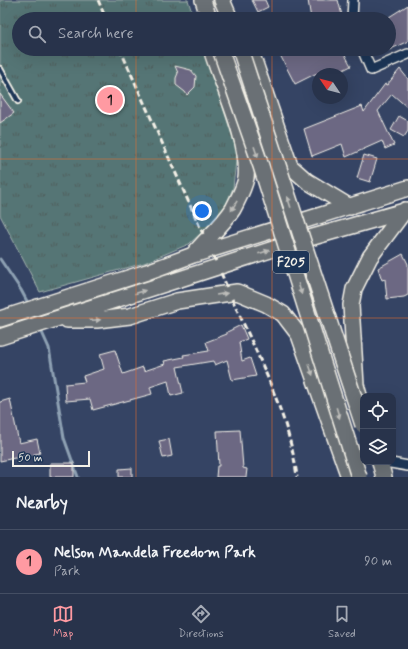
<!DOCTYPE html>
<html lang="en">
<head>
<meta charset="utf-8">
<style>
	body { margin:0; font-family:Mynerve,sans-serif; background:#343f55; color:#f1f3f6 }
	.controls { position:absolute; right:12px; bottom:12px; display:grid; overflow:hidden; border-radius:8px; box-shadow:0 4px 16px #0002 }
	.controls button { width:36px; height:36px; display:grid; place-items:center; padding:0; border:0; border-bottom:1px solid #444e63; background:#28334b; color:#f1f3f6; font:20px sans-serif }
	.compass { position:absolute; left:312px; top:68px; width:36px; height:36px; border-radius:50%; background:#28334b; box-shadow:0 4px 16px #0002; rotate:305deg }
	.scale { position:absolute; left:12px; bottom:10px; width:78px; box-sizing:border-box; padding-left:4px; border:2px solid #f4f1e8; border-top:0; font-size:11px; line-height:14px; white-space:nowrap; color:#f4f1e8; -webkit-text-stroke:3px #1d3557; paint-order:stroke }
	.you { position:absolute; left:202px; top:211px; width:14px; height:14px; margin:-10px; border:3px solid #fff; border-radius:50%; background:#1a73e8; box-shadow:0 0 0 6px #1a73e833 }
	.badge { display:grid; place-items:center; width:26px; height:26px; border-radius:50%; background:#ff9aa2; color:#111; font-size:13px; font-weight:700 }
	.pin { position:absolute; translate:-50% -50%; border:2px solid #fff; box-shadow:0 1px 4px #0006 }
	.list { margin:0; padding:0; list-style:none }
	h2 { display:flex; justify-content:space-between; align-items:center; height:52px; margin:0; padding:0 16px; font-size:17px }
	h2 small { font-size:13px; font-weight:400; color:#a5aab5 }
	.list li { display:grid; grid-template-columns:26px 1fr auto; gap:12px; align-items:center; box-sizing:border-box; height:64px; padding:0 16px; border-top:1px solid #444e63 }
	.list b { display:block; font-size:15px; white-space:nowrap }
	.list p { margin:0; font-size:13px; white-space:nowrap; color:#a5aab5 }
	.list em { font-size:13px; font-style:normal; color:#a5aab5 }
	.icon { flex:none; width:22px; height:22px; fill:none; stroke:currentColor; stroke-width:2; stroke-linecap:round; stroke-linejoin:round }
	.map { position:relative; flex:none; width:408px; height:477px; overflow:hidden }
	.search { position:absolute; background:#28334b; box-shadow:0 4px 16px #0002; left:12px; right:12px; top:12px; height:44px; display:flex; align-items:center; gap:10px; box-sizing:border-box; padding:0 14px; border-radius:22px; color:#a5aab5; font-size:15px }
	.sheet { height:116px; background:#28334b }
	nav { display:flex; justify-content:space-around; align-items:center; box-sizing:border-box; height:56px; border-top:1px solid #444e63; background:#28334b; font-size:11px; color:#a5aab5 }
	nav a { display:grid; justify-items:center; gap:2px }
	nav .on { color:#ff9aa2 }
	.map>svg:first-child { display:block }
	.park { fill:url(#park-tufts); stroke:#a4b3ae }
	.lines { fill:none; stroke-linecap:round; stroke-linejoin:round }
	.stream { stroke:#8ea1b3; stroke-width:3 }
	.building { fill:#6c6783; stroke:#f4f1e8 }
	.service-casing { stroke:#f4f1e8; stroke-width:8 }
	.minor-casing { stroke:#f4f1e8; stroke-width:12 }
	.primary-casing { stroke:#f4f1e8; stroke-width:18 }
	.service { stroke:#1d3557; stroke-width:4.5 }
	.minor { stroke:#1d3557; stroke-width:9 }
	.primary { stroke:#6a7074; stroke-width:15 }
	.rail { stroke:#f4f1e8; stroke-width:3; stroke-dasharray:6 3; stroke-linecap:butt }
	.primary-bridge-casing { stroke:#f4f1e8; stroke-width:18; stroke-linecap:butt }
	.primary-bridge { stroke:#6a7074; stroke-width:15 }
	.oneway { fill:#bdbdba }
	.grid { fill:none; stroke:#ea702d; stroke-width:1; stroke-opacity:0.55 }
	.labels { text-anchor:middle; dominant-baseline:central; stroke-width:3.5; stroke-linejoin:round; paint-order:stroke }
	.shield { fill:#1d3557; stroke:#b4b9bc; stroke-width:1 }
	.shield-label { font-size:13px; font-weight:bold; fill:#f4f1e8 }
</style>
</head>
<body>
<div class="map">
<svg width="408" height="477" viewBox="0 0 408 477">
	<defs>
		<pattern id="park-tufts" width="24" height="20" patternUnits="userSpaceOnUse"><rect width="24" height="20" fill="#557574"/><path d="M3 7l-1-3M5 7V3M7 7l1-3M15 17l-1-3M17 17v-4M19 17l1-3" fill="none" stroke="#4f5e5d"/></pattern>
	</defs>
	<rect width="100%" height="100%" fill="#354464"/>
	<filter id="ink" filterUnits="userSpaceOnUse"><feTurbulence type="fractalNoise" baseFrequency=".025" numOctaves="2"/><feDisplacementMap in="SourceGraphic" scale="8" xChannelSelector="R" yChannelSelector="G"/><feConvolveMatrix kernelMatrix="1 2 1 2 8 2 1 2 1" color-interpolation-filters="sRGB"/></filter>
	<g filter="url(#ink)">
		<path class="park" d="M0 0H188L194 19H19V49H204L237 151 233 188 222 214 189 244 144 263 40 292 0 215Z"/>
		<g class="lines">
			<path class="stream" d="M0 259 21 290 29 305
				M40 328 49 348 64 438 78 477"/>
		</g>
		<path class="building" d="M252 0H265L268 7 258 12Z
			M308 0H338L343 19H311Z
			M408 5V41L389 50V17Z
			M277 49H342L351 66 335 74H315L295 84Z
			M175 66 191 70 196 76 195 87 187 95 185 92 176 85V78L178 73Z
			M400 69 408 79V108L392 94 378 111 394 145 385 149 382 141 346 157 342 144 312 156 304 129 362 106 364 112 385 84 387 85Z
			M0 94 14 113 0 123Z
			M399 116 408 121V131L404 137 391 130Z
			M364 155 377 159 370 182 357 178Z
			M403 254 408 264V295L404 297 387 299 385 279 382 280 378 268Z
			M241 325 247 339 239 342 242 361 250 358 256 376 232 380 227 360 215 365 213 361 177 367 183 393 171 396 168 381 150 387 152 394 93 410 90 399 66 401 65 384 85 382 83 376 104 369 100 354 115 350 123 374 143 367 144 371 165 364 164 361 184 357 183 355 209 351 206 342 227 334V332Z
			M10 399 19 443 37 439 40 453 0 461V402Z
			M240 430 243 468 247 469 246 477H216L217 466H219L217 431Z
			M169 439 172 456 163 458 159 441Z
			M50 463H74V477H50Z
			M132 468V477H119V469Z"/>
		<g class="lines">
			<g class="service-casing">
				<path id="service" d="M0 69 18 101"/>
			</g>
			<g class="minor-casing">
				<path id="minor" d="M352 19 353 0
					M362 49 371 70 408 54
					M380 463H391L408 466"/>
			</g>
			<g class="primary-casing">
				<path id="primary" d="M203 0 209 19
					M222 0 230 19
					M250 49 290 166 307 181 350 207
					M193 255C206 239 222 226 233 209 238 199 244 189 246 178 250 143 224 89 213 55V49
					M0 319 147 272 193 255 408 188
					M67 320H97L130 316 177 301 237 292 266 304 283 314 299 335 349 477
					M0 337 292 243 408 210
					M360 399 356 385 351 305 354 289 370 257 405 210
					M380 462 384 477"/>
			</g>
			<use href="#service" class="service"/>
			<use href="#minor" class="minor"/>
			<use href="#primary" class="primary"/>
			<path class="rail" d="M98 0 106 19
				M120 49 203 234
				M213 256 216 261
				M221 273 227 287
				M232 299C257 353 290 418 297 477"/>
			<g class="primary-bridge-casing">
				<path id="primary-bridge" d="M220 49 261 166 359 477
					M240 49 363 425"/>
			</g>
			<use href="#primary-bridge" class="primary-bridge"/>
		</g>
		<defs><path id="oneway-solid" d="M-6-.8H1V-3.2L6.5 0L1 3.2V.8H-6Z"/></defs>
		<g class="oneway">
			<use href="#oneway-solid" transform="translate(256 152) rotate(71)"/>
			<use href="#oneway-solid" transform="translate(289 202) rotate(-108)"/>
			<use href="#oneway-solid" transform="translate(234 206) rotate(121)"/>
			<use href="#oneway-solid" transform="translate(264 252) rotate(-18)"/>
			<use href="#oneway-solid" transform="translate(300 289) rotate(73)"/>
			<use href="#oneway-solid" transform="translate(140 292) rotate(-18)"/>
			<use href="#oneway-solid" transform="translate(222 294) rotate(-9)"/>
			<use href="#oneway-solid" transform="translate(95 320) rotate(-3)"/>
			<use href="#oneway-solid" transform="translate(311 370) rotate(71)"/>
			<use href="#oneway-solid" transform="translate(338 413) rotate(73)"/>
		</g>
	</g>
	<path class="grid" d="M136 0V19M272 0V19M136 49V477M272 49V477M0 159H408M0 318H408"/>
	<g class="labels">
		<rect class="shield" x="273" y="251" width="36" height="22" rx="3"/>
		<g class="shield-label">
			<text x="291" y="262">F205</text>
		</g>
	</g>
</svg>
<div class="controls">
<button><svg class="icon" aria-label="locate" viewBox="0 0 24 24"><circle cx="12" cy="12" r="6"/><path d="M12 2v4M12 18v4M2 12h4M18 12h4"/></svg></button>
<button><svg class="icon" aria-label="layers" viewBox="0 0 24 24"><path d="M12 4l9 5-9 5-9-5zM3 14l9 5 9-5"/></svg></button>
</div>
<svg class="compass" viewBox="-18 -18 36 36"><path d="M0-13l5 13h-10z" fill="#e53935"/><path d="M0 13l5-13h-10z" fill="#a5aab5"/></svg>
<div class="scale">50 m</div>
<div class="you"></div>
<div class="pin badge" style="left:110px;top:100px">1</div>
<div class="search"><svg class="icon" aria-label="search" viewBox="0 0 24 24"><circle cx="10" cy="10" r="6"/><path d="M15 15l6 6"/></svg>Search here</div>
</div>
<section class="sheet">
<h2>Nearby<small></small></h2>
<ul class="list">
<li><span class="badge">1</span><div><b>Nelson Mandela Freedom Park</b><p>Park</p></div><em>90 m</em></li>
</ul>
</section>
<nav>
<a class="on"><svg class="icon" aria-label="map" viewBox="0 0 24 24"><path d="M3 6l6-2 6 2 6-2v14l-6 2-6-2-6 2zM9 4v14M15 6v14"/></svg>Map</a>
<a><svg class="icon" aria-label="directions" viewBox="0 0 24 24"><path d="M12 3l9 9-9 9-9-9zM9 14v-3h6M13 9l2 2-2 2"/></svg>Directions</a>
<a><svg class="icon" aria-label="saved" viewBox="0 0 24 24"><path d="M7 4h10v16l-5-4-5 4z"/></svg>Saved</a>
</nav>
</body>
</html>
